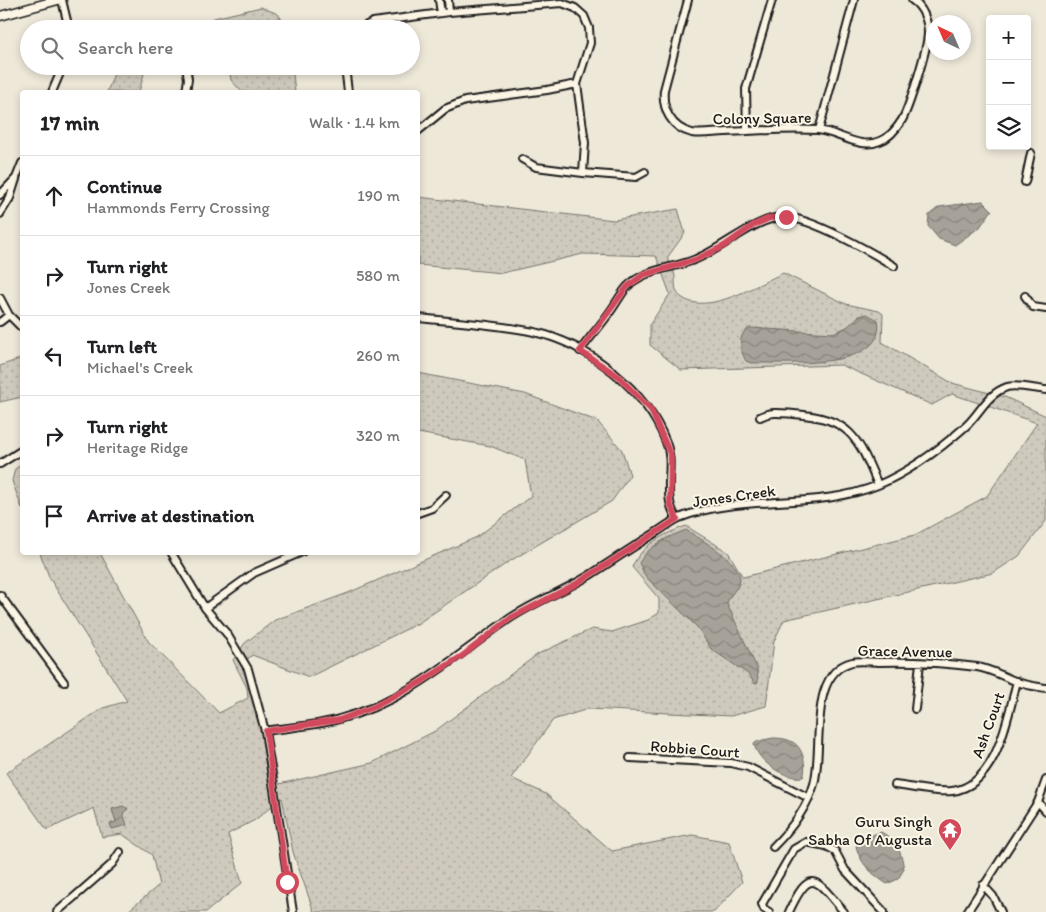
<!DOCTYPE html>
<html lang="en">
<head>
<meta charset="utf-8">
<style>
	body { margin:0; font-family:Itim,sans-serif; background:#f2f2f2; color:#202124 }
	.controls { position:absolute; right:15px; top:15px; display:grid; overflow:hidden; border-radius:5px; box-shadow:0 2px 8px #0003 }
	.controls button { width:45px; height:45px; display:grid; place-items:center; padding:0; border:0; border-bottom:1px solid #e0e0e0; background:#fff; color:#202124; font:25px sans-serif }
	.compass { position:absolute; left:926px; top:15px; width:45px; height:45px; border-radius:50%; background:#fff; box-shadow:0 2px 8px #0003; rotate:316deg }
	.stop { position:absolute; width:15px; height:15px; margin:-11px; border:4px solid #d1495b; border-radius:50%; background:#fff }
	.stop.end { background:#d1495b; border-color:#fff; box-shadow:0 1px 5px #0008 }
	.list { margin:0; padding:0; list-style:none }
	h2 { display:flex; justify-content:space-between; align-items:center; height:65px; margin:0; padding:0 20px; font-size:21px }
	h2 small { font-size:16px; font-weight:400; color:#757577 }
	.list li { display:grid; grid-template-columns:32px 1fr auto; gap:15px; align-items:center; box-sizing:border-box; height:80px; padding:0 20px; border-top:1px solid #e0e0e0 }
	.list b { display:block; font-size:19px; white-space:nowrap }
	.list p { margin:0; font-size:16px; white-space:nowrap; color:#757577 }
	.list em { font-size:16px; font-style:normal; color:#757577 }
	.icon { flex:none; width:28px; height:28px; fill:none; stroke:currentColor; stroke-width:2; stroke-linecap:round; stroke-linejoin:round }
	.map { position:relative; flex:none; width:1046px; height:912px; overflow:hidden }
	.search { position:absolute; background:#fff; box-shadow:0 2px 8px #0003; left:20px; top:20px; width:400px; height:55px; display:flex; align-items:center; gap:12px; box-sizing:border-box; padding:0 18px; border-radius:28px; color:#757577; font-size:19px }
	.panel { position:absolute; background:#fff; box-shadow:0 2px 8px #0003; left:20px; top:90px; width:400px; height:465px; border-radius:5px }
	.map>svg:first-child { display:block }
	.grass { fill:url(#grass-dots); stroke:#76736c }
	.water { fill:url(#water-waves); stroke:#6f6c67 }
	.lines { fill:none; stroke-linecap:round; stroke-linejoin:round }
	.minor-casing { stroke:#1c1c1c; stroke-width:10 }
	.major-casing { stroke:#1c1c1c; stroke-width:11 }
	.minor { stroke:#fcf5e5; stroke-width:6 }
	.major { stroke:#fcf5e5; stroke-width:8 }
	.route { stroke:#d1495b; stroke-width:6 }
	.labels { text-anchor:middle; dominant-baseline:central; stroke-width:4; stroke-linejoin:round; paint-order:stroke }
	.street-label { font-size:16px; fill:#1c1c1c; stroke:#fcf5e5 }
	.poi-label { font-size:16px; fill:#1c1c1c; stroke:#fcf5e5; text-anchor:end }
</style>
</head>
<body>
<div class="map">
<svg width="1046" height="912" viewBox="0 0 1046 912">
	<defs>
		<pattern id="grass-dots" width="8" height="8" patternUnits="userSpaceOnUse" patternTransform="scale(1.25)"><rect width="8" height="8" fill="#cfcabd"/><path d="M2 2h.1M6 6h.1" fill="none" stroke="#b1ada2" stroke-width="1.8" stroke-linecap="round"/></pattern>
		<pattern id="water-waves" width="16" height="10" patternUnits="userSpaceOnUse" patternTransform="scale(1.25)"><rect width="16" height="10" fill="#a7a299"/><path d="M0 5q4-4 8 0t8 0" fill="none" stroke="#87837c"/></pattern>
	</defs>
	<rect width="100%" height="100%" fill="#eee8d9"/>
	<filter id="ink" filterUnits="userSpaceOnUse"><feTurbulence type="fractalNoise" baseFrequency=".02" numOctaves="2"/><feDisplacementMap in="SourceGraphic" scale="10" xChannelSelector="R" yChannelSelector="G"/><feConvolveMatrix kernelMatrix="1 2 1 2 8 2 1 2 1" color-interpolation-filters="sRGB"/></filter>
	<g filter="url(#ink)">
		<path class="grass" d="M261 7 278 14 288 29H201L214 18Z
			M117 66H146L139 92H107Z
			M229 66H292L295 92H242L231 80Z
			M418 197 614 220 678 209 685 233 667 258C669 262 673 267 674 272 677 280 672 290 681 297 707 317 758 284 783 273L846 304 879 311 883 314 882 342 952 383 1005 397 1046 416V521L1019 556 993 573 784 620 774 641 766 706 731 716 588 709 553 720 511 778 546 794 612 851 692 835 729 842 742 882 714 912H314L293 852 282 798 255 820 228 834 242 883 206 912H127L159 885 152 855 122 834 102 837 94 808 47 830 6 773 103 708 127 701 50 579 40 553H100L148 641 219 713 248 698 247 688 233 660 245 643 275 620 348 593 477 537 531 496 525 460 490 446 418 433V373L525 394 597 421 622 450 630 475 612 501 510 561 417 624 309 677 252 655 247 660 271 745 279 784 372 763 435 731 538 654 592 629 612 632 648 620 659 613V599L632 567C642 544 664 534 686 526L728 552 743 577 915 535 987 496 1037 423 952 394 932 405 841 365 681 370 650 345V324L670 294 656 256 583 254 502 273 418 265Z
			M22 358V397L0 402V366Z
			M22 464V508L12 481 15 469Z"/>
		<path class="water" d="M983 201 992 210 980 227 955 245 939 239 928 226 929 215 939 207Z
			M867 314 878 320C888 372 780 362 751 363L746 361C740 350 736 335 750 328L833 333 847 327 859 316Z
			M686 530C700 539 741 561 740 580 739 589 728 595 727 604L757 668 758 682 755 684 748 674 711 649 698 628 646 577 639 563C649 545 668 537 686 530Z
			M773 738C790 738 801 743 804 761 805 767 805 772 803 777 785 780 758 762 754 744L758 741Z
			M123 806 128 809 123 813 127 825 112 829 110 824 116 822 112 809Z
			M881 832C898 841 901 852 904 869L898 879 887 884C872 874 860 864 856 846L866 837Z"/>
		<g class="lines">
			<g class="minor-casing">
				<path id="minor" d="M62 0 69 29
					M439 0 441 13
					M448 0 449 12
					M688 0 664 90C662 109 671 128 692 133 702 135 716 132 726 132 756 131 788 128 818 130 838 132 860 150 880 141 889 138 897 128 902 120 909 108 928 47 928 33 928 21 923 7 912 0
					M359 29 373 22 449 12 562 3 575 8 584 16 589 28 590 43 577 84 547 90 465 101 445 109 418 131
					M186 66 188 79 186 92
					M345 66 348 92
					M577 84 585 143 583 173
					M52 92 63 66
					M819 130 854 0
					M747 131 746 89 772 0
					M522 159 536 167 583 173 636 177 645 172
					M1025 182 1031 153
					M0 195 16 178 22 163
					M0 214 10 198 16 179
					M1025 296 1033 307 1046 309
					M0 298 9 315 22 328
					M418 318C456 322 496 324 534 332 589 344 646 390 666 442 674 462 666 481 670 502 671 508 674 514 677 519
					M0 322 9 315
					M580 351C590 337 602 324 612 309 617 302 621 294 627 287 645 268 674 269 696 259 724 248 756 217 784 217 810 217 871 252 894 266
					M760 417C771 411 781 413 794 414 850 418 858 437 878 485
					M0 464 22 450
					M418 513 432 508 446 495
					M171 552 205 608 227 634 248 669 265 731 293 912
					M0 595 64 682
					M205 608 254 573 302 552
					M915 709 920 663
					M265 731C290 727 316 726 339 719 406 702 454 657 509 619 534 602 564 591 590 575 610 562 630 549 649 537 659 531 669 523 679 518 742 493 815 511 878 485 911 471 940 449 966 426 980 413 987 394 1007 387 1017 384 1035 389 1046 390
					M630 758 731 763 748 767 809 798
					M895 785C913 787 935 793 952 791 997 786 1008 716 1017 681
					M1038 802 1046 811
					M773 847C791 829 807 809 814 784 824 749 807 673 852 662 860 660 871 662 879 662 911 661 945 663 977 667 993 669 1008 680 1024 684 1031 686 1039 687 1046 688
					M983 885 993 896 1001 912
					M57 912 112 864 120 852
					M769 912 764 909 762 904 794 849 806 842 826 846 835 851 845 870 884 912
					M789 912C811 864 817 881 844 912
					M967 912 1038 802 1046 780"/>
			</g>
			<g class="major-casing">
				<path id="major" d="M0 16 58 0"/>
			</g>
			<use href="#minor" class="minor"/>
			<use href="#major" class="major"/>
		</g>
	</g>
	<g class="lines" filter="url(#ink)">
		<path class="route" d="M287 882 266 731 339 720 374 707 421 682 462 656 511 618 576 584 677 519 670 504 671 456 651 410 618 376 580 351 627 287 643 275 695 260 724 246 754 225 770 218 786 217"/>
	</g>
	<defs>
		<g id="temple-pin" transform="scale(1.25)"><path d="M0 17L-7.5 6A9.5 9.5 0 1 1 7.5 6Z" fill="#d1495b" stroke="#fcf5e5"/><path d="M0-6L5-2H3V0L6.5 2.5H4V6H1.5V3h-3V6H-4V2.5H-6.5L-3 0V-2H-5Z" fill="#fff"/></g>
	</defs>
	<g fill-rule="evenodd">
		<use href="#temple-pin" x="950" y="830"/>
	</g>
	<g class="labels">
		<g class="street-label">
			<text transform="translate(762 118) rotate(-1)">Colony Square</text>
			<text transform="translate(734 496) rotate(-8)">Jones Creek</text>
			<text transform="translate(905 651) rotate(1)">Grace Avenue</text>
			<text transform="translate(988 725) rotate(-70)">Ash Court</text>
			<text transform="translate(695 749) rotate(4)">Robbie Court</text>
		</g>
		<g class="poi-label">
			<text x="932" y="821">Guru Singh<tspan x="932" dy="18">Sabha Of Augusta</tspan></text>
		</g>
	</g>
</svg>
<div class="controls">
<button>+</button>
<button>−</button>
<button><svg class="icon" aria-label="layers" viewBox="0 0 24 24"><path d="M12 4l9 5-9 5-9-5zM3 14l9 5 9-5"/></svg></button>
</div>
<svg class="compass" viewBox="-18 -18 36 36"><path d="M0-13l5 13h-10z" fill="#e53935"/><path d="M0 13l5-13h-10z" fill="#757577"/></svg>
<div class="stop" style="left:287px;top:882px"></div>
<div class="stop end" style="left:786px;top:217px"></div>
<div class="search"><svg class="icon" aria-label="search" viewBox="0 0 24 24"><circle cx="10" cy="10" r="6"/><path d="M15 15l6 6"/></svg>Search here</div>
<section class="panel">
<h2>17 min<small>Walk · 1.4 km</small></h2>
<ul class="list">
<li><svg class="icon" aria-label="ahead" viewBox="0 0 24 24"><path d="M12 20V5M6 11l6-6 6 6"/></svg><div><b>Continue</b><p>Hammonds Ferry Crossing</p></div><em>190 m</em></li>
<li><svg class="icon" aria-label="right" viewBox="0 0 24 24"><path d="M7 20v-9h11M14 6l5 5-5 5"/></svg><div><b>Turn right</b><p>Jones Creek</p></div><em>580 m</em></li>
<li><svg class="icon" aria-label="left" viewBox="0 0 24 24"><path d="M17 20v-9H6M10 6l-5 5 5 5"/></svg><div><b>Turn left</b><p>Michael's Creek</p></div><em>260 m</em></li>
<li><svg class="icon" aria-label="right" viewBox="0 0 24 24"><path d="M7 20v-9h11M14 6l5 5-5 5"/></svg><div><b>Turn right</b><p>Heritage Ridge</p></div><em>320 m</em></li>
<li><svg class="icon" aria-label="arrive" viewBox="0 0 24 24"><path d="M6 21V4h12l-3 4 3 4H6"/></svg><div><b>Arrive at destination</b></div></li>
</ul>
</section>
</div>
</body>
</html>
